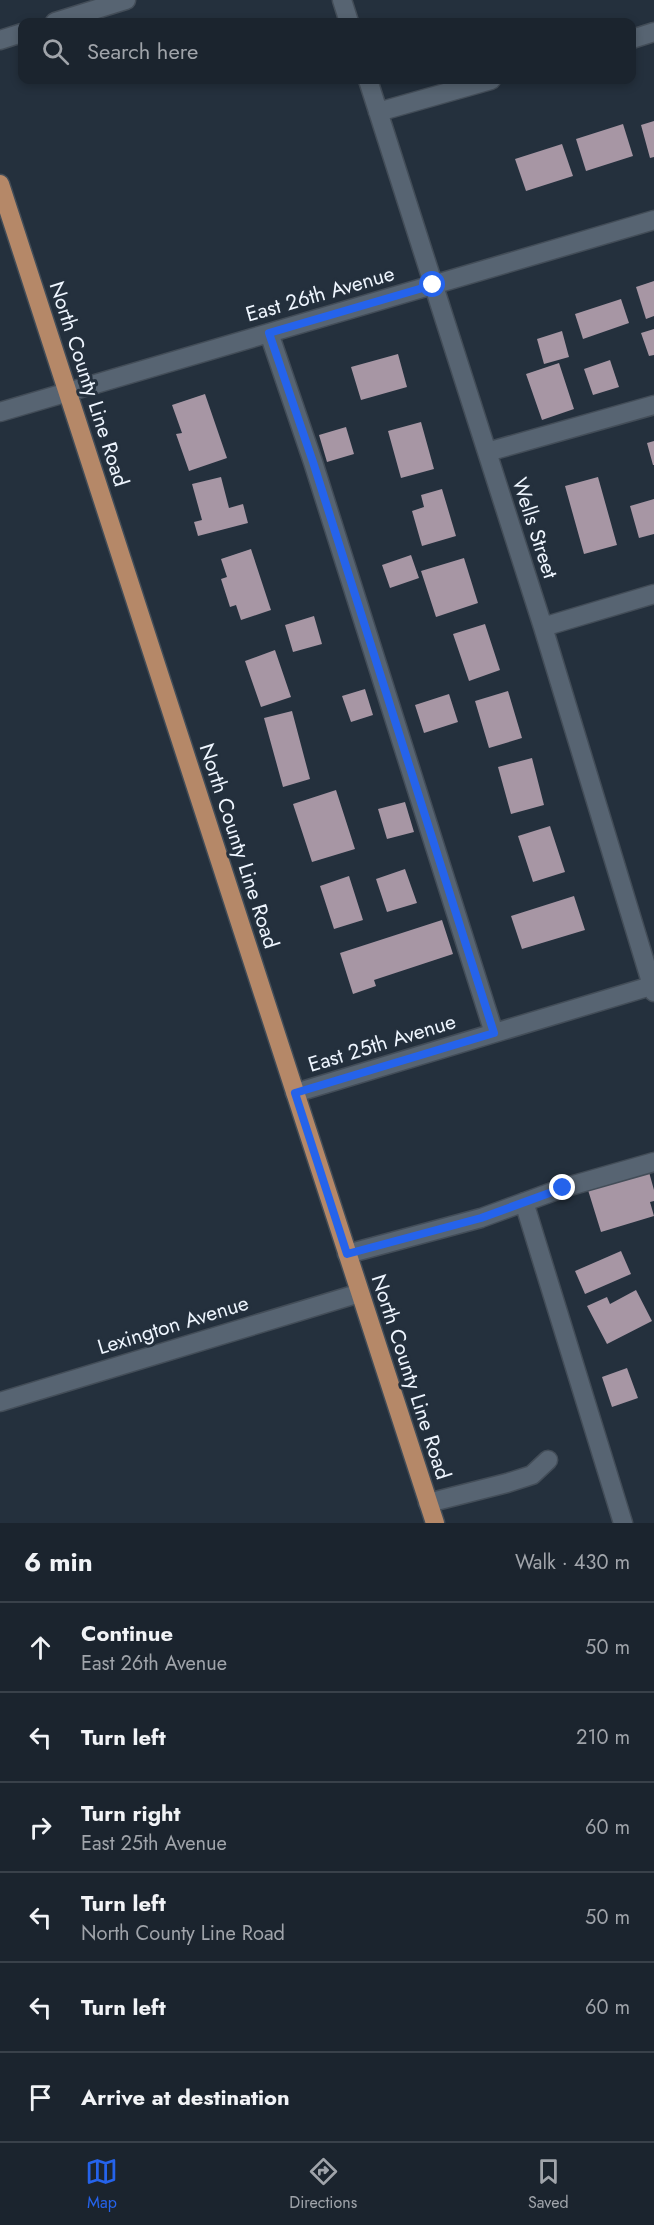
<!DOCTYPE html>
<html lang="en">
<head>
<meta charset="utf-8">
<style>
	body { margin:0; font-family:Jost,sans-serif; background:#28303a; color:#f1f3f6 }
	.stop { position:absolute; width:18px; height:18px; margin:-14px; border:4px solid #2563eb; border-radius:50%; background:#fff }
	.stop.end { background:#2563eb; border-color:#fff; box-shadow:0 2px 6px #0008 }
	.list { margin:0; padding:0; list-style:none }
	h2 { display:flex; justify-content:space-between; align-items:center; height:78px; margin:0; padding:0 24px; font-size:26px }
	h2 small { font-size:20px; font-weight:400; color:#a0a4aa }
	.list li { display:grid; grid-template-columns:39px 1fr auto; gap:18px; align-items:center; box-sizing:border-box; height:90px; padding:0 24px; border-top:2px solid #39414a }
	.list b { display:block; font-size:22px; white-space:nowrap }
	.list p { margin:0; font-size:20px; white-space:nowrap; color:#a0a4aa }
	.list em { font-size:20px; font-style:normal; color:#a0a4aa }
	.icon { flex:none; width:33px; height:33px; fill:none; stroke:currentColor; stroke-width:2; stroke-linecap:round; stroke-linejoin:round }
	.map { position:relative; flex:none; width:654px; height:1523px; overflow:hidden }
	.search { position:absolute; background:#1b242e; box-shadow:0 3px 9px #0003; left:18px; right:18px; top:18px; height:66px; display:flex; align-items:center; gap:15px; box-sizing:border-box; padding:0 21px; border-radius:12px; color:#a0a4aa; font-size:22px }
	.sheet { height:618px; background:#1b242e }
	nav { display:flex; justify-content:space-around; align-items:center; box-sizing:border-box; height:84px; border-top:2px solid #39414a; background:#1b242e; font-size:16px; color:#a0a4aa }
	nav a { display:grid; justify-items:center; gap:3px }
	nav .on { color:#2563eb }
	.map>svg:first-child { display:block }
	.building { fill:#a796a4 }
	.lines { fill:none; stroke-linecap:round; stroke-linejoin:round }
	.minor-casing { stroke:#434d58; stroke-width:21 }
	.major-casing { stroke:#434d58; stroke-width:21 }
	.minor { stroke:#576472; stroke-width:18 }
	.major { stroke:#b58868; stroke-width:18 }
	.route { stroke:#2563eb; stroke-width:8 }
	.labels { text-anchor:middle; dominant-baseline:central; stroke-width:6; stroke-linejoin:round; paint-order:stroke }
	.street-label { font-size:21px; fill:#eef5fe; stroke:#24303d }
</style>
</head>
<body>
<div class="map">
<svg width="654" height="1523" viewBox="0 0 654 1523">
	<rect width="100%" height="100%" fill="#24303d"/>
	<path class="building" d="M654 121V157L650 158 641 125Z
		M623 124 633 156 586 171 576 139Z
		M562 144 573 176 526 191 515 159Z
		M654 281V316L646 319 636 287Z
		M621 299 629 323 583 339 575 314Z
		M654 329V355L649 356 641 333Z
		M562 331 569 357 544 364 537 339Z
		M398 354 407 387 361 400 351 367Z
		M610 360 619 387 593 395 584 369Z
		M559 363 574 409 542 420 526 374Z
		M205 394 227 458 189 471 176 434 182 433 172 405Z
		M421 422 434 469 401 478 388 431Z
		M346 427 354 454 327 462 319 435Z
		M654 441V465H653L647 443Z
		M221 477 229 508 243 504 248 523 198 536 194 522 202 520 192 484Z
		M598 477 617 545 584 554 565 486Z
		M442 489 456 536 422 546 412 511 424 507 421 495Z
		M654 499V534L639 538 630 506Z
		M251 549 271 610 241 620 236 605 230 607 221 579 227 577 221 559Z
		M411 555 419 578 390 588 382 565Z
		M464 558 478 603 436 617 421 571Z
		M314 616 322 644 293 652 285 625Z
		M485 624 500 670 469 681 453 634Z
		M275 650 291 697 261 707 245 661Z
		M365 689 373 715 351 722 342 696Z
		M508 691 522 738 489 748 475 701Z
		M449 694 458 722 424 733 415 705Z
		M292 711 310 779 283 787 264 718Z
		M532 758 544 805 511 814 498 767Z
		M336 790 355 849 312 862 293 804Z
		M405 802 414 832 387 839 378 809Z
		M550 826 565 872 533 882 518 836Z
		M405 869 417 903 387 912 376 879Z
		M349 876 363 920 334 929 320 886Z
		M574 896 585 930 522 949 511 916Z
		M442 920 453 954 374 980 376 986 353 994 340 953Z
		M649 1172 654 1190V1201L650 1202 654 1216 601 1232 588 1190Z
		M621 1251 631 1274 585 1294 575 1271Z
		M636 1290 652 1321 607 1344 587 1306 607 1297 610 1304Z
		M627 1368 638 1398 612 1407 602 1377Z"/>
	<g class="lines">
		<g class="minor-casing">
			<path id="minor" d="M342 0 349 22
				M55 22 126 0
				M632 39 654 32
				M0 40 22 33
				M368 80 543 627 654 992
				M378 112 491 80
				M269 333 313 462 494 1033
				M0 412 654 220
				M487 452 654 405
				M543 627 654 594
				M295 1093 654 985
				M524 1202 623 1523
				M347 1254 481 1218 563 1188 654 1162
				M0 1402 360 1293
				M428 1503 507 1483 532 1475 548 1460"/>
		</g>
		<g class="major-casing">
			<path id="major" d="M0 184 435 1523"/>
		</g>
		<use href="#minor" class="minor"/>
		<use href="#major" class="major"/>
	</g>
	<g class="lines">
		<path class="route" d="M433 285 269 333 313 462 494 1033 295 1093 347 1254 481 1218 563 1188"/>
	</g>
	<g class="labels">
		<g class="street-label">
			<text transform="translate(320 294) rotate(-16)">East 26th Avenue</text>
			<text transform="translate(89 384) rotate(72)">North County Line Road</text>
			<text transform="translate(535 528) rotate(72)">Wells Street</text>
			<text transform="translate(239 846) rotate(72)">North County Line Road</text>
			<text transform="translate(382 1043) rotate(-17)">East 25th Avenue</text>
			<text transform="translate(173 1325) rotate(-17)">Lexington Avenue</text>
			<text transform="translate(411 1377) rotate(72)">North County Line Road</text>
		</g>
	</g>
</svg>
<div class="stop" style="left:433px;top:285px"></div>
<div class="stop end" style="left:563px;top:1188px"></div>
<div class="search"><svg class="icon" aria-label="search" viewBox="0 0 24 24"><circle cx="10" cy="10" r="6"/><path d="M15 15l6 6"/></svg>Search here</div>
</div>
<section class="sheet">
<h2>6 min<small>Walk · 430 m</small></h2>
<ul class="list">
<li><svg class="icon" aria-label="ahead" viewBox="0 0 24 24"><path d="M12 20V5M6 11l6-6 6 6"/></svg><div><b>Continue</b><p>East 26th Avenue</p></div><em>50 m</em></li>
<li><svg class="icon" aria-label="left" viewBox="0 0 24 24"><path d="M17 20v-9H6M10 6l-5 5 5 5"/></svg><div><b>Turn left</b></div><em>210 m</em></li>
<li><svg class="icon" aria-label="right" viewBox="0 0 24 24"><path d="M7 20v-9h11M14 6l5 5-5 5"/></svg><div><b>Turn right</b><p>East 25th Avenue</p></div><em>60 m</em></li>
<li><svg class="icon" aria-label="left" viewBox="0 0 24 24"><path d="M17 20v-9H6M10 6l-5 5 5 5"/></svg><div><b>Turn left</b><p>North County Line Road</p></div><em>50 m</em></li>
<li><svg class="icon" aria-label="left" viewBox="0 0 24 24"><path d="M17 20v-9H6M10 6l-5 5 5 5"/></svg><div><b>Turn left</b></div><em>60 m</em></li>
<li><svg class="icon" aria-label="arrive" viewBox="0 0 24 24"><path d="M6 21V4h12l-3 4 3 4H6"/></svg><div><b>Arrive at destination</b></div></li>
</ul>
</section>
<nav>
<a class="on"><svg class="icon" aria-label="map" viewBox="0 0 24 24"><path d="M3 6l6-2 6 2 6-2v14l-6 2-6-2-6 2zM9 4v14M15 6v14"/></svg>Map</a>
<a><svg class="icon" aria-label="directions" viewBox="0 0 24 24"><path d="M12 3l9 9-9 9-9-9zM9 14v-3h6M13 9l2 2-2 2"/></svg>Directions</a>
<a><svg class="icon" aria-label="saved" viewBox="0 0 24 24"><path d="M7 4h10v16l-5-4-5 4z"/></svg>Saved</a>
</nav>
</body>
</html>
